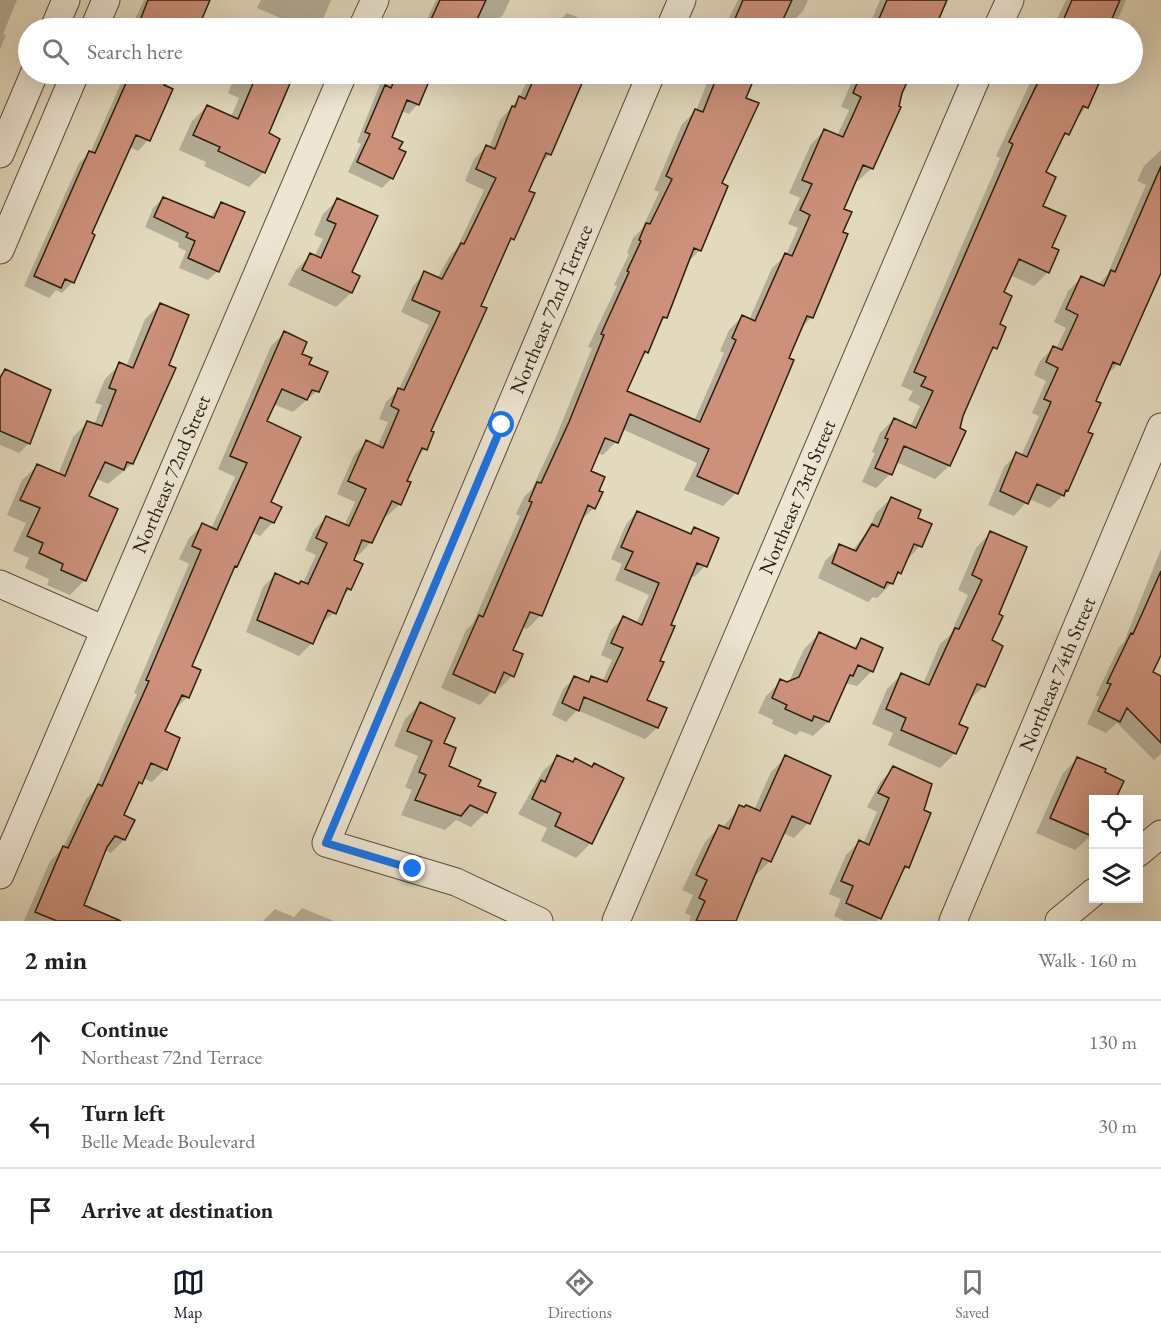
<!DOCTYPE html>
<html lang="en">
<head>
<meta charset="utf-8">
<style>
	body { margin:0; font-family:"EB Garamond",serif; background:#f2f2f2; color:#202124 }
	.controls { position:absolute; right:18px; bottom:18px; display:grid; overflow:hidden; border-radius:0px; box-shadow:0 6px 24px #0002 }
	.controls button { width:54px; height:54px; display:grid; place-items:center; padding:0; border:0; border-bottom:2px solid #e0e0e0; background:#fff; color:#202124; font:30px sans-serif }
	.stop { position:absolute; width:18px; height:18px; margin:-14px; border:4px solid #1a73e8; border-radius:50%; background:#fff }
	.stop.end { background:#1a73e8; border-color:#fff; box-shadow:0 2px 6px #0008 }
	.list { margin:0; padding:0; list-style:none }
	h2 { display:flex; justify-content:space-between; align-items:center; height:78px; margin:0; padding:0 24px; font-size:26px }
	h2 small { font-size:20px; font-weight:400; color:#757577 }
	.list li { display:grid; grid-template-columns:39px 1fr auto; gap:18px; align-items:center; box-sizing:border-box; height:84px; padding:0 24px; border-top:2px solid #e0e0e0 }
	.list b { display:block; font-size:22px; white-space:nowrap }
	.list p { margin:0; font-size:20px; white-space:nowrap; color:#757577 }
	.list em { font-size:20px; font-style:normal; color:#757577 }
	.icon { flex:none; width:33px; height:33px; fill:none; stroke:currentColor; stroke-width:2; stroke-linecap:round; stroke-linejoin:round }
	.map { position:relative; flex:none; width:1161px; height:921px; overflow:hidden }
	.search { position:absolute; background:#fff; box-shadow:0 6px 24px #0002; left:18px; right:18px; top:18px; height:66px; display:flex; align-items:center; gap:15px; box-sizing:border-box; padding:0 21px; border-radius:33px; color:#757577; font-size:22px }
	.sheet { height:330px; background:#fff }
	nav { display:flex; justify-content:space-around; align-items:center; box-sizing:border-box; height:84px; border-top:2px solid #e0e0e0; background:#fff; font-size:16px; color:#757577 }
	nav a { display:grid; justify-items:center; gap:3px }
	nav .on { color:#111827 }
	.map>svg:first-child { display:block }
	.shadow { fill:#0003 }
	.building { fill:#cc907b; stroke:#2c1e0e; stroke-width:1.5 }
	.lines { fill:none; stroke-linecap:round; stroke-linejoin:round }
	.minor-casing { stroke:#5a4d3a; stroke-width:29 }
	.minor { stroke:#ede6d4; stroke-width:27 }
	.route { stroke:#1a73e8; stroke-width:8 }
	.labels { text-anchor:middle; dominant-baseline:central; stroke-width:4.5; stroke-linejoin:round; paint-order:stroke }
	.street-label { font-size:20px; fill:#2c1e0e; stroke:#ede6d4 }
</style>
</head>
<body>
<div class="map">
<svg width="1161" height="921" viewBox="0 0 1161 921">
	<rect width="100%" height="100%" fill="#e3d9bd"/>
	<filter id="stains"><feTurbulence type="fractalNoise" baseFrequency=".00333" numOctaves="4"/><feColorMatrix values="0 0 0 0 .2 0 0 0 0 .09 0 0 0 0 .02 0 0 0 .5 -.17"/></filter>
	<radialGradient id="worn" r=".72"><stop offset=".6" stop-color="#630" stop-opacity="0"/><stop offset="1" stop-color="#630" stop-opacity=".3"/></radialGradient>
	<path class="shadow" d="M0 0H17L3 34 6 35 0 49Z
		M144 0H209L196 28H131Z
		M261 0H331L323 19 313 28H304L257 8Z
		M436 0H510L503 15 493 24 477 17 471 28H423Z
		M738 0H808L803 11 790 24 781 20 777 28H724Z
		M880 0H946L934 28H868Z
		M1066 0H1126L1119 17 1107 28H1053Z
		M567 13 594 24 592 28H553Z
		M123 74H172L166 88 171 90 148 140 138 151 129 147 90 234 73 282 62 293 56 290 49 298 24 286 79 163 90 153 121 83 127 76Z
		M236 74H292L267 134 264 172 249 187 204 166 206 162 179 150 192 121 207 106 231 117 239 98 228 93Z
		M384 74H427L418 104 409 114 401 111 390 138 397 150 392 178 382 188 348 172 361 144 357 142Z
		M530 74H573L582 78 549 155 539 165 527 192 513 239 505 247 429 432 425 449 415 459 405 482 400 504 387 516 384 514 371 542 359 555 355 553 352 561 361 565 350 589 341 598 334 613 320 624 312 643 299 656 246 632 263 587 275 575 298 585 303 583 316 555 305 550 314 530 326 518 344 526 355 502 337 494 354 455 366 442 377 447 388 422 379 419 386 402 399 389 429 325 401 312 413 286 425 273 437 279 449 257 457 248 484 190 465 181 474 159 486 147 489 148 500 120 519 99Z
		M704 74H755L744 99 700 250 686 264 665 318 658 325 647 352 639 360 625 392 694 421 724 353 720 351 729 330 742 317 749 320 772 268 786 255 798 228 788 224 800 198 789 193 811 144 824 131 837 136 849 110 841 107 855 74H911L872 168 858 181 855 180 842 210 812 317 800 329 736 493 723 506 684 490 697 463 622 429 616 442 603 455 597 453 589 472 597 492 594 508 580 521 540 616 527 629 522 627 510 651 512 676 499 689 495 688 480 705 441 688 466 630 473 623 520 516 516 514 524 497 532 489 556 437 592 348 588 347 617 286 614 285 629 254 627 253 633 238 642 229 659 192 654 190 682 124 696 111 709 78Z
		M1040 74H1101L1086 107 1058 145 1044 173 1041 207 1050 248 1048 272 1034 286 1010 275 1003 293 995 348 988 356 958 429 964 432 949 466 935 479 896 462 890 474 876 488 862 482 875 453 872 452 880 433 894 419 910 427 920 406 908 400 913 391 901 386 1000 158 996 156 1030 83Z
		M1161 150V270L1118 364 1105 377 1094 402 1063 495 1050 508 1029 499 1014 516 988 505 1004 467 1017 454 1021 456 1039 416 1032 413 1046 381 1034 375 1040 361 1053 348 1056 349 1066 328 1054 322 1068 291 1081 278 1098 285 1107 275 1146 185 1137 181 1144 166Z
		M163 198 209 218 221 204 218 271 208 280 179 268 186 251 178 247 179 243 145 227 153 208Z
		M338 199 351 293 336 307 288 285 296 270 311 255 314 257 323 239 314 235 323 214Z
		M160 305 132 464 108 484 95 478 87 497 85 580 70 595 47 585 49 579 25 568 29 558 13 551 26 523 7 515 22 480 37 466 58 475 73 437 88 422 94 425 102 405 95 403 105 379 120 364 126 367 145 319Z
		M284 333 307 365 317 391 293 412 273 404 265 422 269 503 273 522 260 536 252 532 231 571 190 667 188 697 174 710 163 732 165 769 152 782 143 778 134 790 122 815 133 821 124 840 111 853 105 850 82 906 94 921H24L50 861 63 848 86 799 94 791 137 694 134 693 189 564 179 559 189 538 203 525 211 529 235 477 218 469 271 346Z
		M5 370 29 443 19 453 0 445V375Z
		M891 498 916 519 930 525 920 546 905 562 891 584 877 598 873 597 868 602 818 578 825 561 840 546 852 551 869 529 876 513Z
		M637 512 689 534 694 529 705 566 694 577 690 576 669 625 645 700 665 709 657 728 645 739 577 710 566 722 552 715 563 689 574 678 586 683 592 678 602 682 612 660 601 655 611 630 623 618 636 624 649 595 615 580 622 564 611 559 626 524Z
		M990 533 997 615 990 641 1001 646 983 687 968 701 958 725 955 753 940 768 888 745 893 733 872 724 887 689 901 675 923 684 940 644 950 635 968 595 958 590 976 548Z
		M1161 549V651L1151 673 1161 694V754L1154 760 1117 723 1106 733 1087 724 1099 697 1096 695 1119 647 1124 642Z
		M819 634 852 649 861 640 872 671 857 686 845 683 828 722 813 736 800 731 796 735 772 724 773 720 758 713 766 696 781 681 788 684 804 649Z
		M420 704 442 744 447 767 476 786 486 812 471 827 456 820 445 830 401 815 412 790 405 787 418 756 394 746 405 719Z
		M558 757 572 763 575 760 591 843 576 858 541 841 547 828 518 814 543 771Z
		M786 757 808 823 794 838 783 833 770 861 755 876 753 875 734 921H689L691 916 685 913 693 895 682 890 705 842 719 827 722 828 740 807 754 810 771 772Z
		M1078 758 1094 800V833L1075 850 1036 833 1063 773Z
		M894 768 908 867 899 875 877 921H844L834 916 841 899 829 894 846 855 859 842 863 844 877 812 867 807 881 781Z
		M302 908 334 921H263L275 909 294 917Z"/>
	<path class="building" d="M148 0H210L198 28H152L139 23Z
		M440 0H486L473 28H427Z
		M743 0H792L779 28H731Z
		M887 0H947L935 28H875Z
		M1072 0H1120L1108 28H1074L1062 23Z
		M130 74H169L164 85 173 89 150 141 136 135 92 233 95 235 74 283 65 279 61 288 34 276 89 151 95 153Z
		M257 74H294L269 133 280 139 265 173 218 151 220 147 193 135 207 105 238 119Z
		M397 74H432L419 105 407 100 392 137 403 142 399 149 406 152 393 179 357 162 370 134 365 132 385 85 391 88Z
		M536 74H586L551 155 546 153 529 191 535 193 514 240 511 238 481 306 487 308 431 431 434 432 427 450 422 448 407 481 411 482 401 505 392 501 372 543 362 540 354 560 363 564 351 590 347 588 336 614 328 610 313 644 257 620 275 573 299 584 301 581 308 584 327 543 316 538 326 516 349 526 366 489 348 481 366 440 383 448 399 410 391 406 398 388 404 390 440 312 412 300 424 271 442 279 461 243 464 244 496 178 476 169 486 145 495 149 512 106 515 107 519 96 525 99Z
		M718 74H756L746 98 759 103 722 183 728 186 701 251 694 248 667 318 663 317 648 353 645 351 627 391 700 422 736 340 732 338 742 315 755 321 785 253 792 256 810 215 800 210 812 184 802 180 824 129 843 137 861 97 853 93 861 74H911L902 93 899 106 901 107 873 169 863 165 844 209 852 212 843 232 848 234 813 318 807 316 789 358 794 360 738 494 697 476 709 449 630 414 618 443 605 438 591 471 605 477 599 491 603 492 595 509 588 505 542 616 530 612 513 650 523 654 514 677 504 672 495 693 453 674 479 615 483 617 532 502 529 501 537 482 541 483 569 422 604 335 601 334 629 272 627 271 641 241 639 240 646 223 650 224 672 179 666 176 695 109 703 112Z
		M1042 74H1103L1088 108 1083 106 1069 135 1065 133 1046 172 1056 177 1043 206 1066 216 1052 247 1059 250 1049 273 1019 259 1004 292 1012 296 1000 324 1006 327 997 349 993 347 963 416 960 428 966 431 950 466 904 446 892 475 875 468 888 439 885 438 894 418 916 428 933 391 921 386 926 377 914 372 1013 144 1009 142Z
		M1161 166V273L1120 365 1113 362 1096 401 1101 403 1088 432 1093 434 1068 491 1066 490 1064 496 1037 484 1028 504 1000 491 1016 452 1027 457 1051 402 1044 399 1058 368 1046 362 1053 346 1062 350 1078 315 1066 309 1081 276 1104 286 1111 270 1115 272Z
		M163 197 214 218 221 202 245 212 219 272 188 258 195 241 186 237 188 233 154 217Z
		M337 198 378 216 352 272 360 276 352 293 302 270 310 253 321 258 336 224 327 220Z
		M160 303 189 315 169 365 176 368 133 464 127 462 124 470 105 462 89 496 118 509 86 581 61 570 63 564 39 553 43 543 27 536 40 508 20 500 37 464 65 476 87 421 102 426 116 390 109 388 119 362 133 368Z
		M284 331 307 342 302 354 312 358 309 364 328 372 319 392 312 390 307 400 282 389 267 421 301 437 271 502 282 507 274 523 260 517 237 567 235 566 192 666 201 670 189 698 182 695 165 731 180 738 167 770 151 763 142 784 139 782 124 815 135 820 125 840 115 836 107 847 84 905 121 921H57L35 912 63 846 68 848 98 784 102 786 149 681 146 680 201 550 192 546 202 523 217 530 247 463 230 456Z
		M5 369 51 390 30 444 0 431V378Z
		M891 497 921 510 918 518 932 524 922 547 914 544 901 574 898 572 893 584 887 582 884 588 832 563 839 544 856 551 872 524 878 527Z
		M637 511 691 534 694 527 719 538 707 567 697 563 671 625 675 626 660 661 664 662 647 700 667 708 658 728 584 697 579 711 562 703 574 676 589 682 591 676 607 682 623 648 611 643 623 616 642 625 659 583 625 569 633 552 621 547Z
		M990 531 1027 547 999 614 1003 616 992 640 1003 646 985 687 977 684 959 724 968 728 956 754 901 730 906 718 886 709 901 673 929 685 955 628 959 629 982 580 972 575Z
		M1161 571V655L1153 672 1161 676V743L1127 708 1120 722 1098 711 1111 684 1107 683 1131 633 1133 634Z
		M819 632 856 649 861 638 883 648 873 672 858 665 853 676 850 675 829 722 814 716 812 721 785 709 787 705 772 698 780 679 787 682 799 677Z
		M420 702 455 718 444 743 456 748 449 766 481 780 478 786 496 793 487 813 470 805 461 816 415 800 426 775 419 772 432 741 407 731Z
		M557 755 573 762 575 758 592 767 594 763 624 778 592 844 555 826 561 813 532 799 541 780 545 782Z
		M785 755 831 776 810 824 792 816 771 862 762 858 736 921H696L705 901 699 898 707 880 696 875 719 825 729 829 739 805 744 807 746 805 760 811Z
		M1077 757 1106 769 1105 772 1124 781 1115 800H1094V837L1050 818Z
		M893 766 932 784 924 810 931 813 909 868 905 866 881 919 846 903 853 886 841 881 859 840 869 845 889 798 878 793Z"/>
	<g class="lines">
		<g class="minor-casing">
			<path id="minor" d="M54 28 66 0
				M94 28 106 0
				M362 28 375 0
				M670 28 682 0
				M997 28 1010 0
				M0 154 34 74
				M0 250 75 74
				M0 584 105 630
				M1138 853 1161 834
				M0 875 343 74
				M539 921 456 882 326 843 651 74
				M616 921 978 74
				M953 921 1161 427
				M1059 921 1094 892"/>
		</g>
		<use href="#minor" class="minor"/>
	</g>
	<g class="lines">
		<path class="route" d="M413 869 326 843 502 425"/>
	</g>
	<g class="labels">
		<g class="street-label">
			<text transform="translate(551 309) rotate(-67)">Northeast 72nd Terrace</text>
			<text transform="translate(171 474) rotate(-67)">Northeast 72nd Street</text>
			<text transform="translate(797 497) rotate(-67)">Northeast 73rd Street</text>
			<text transform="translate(1057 674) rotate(-67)">Northeast 74th Street</text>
		</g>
	</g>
	<rect width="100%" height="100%" filter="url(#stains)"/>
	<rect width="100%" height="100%" fill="url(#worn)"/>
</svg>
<div class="controls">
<button><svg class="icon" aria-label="locate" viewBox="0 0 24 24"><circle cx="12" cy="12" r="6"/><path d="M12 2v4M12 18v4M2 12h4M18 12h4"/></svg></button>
<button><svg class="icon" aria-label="layers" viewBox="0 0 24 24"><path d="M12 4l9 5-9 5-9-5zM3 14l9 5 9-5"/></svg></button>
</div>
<div class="stop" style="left:502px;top:425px"></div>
<div class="stop end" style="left:413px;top:869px"></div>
<div class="search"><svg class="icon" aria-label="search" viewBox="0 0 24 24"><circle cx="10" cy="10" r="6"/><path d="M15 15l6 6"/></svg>Search here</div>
</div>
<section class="sheet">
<h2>2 min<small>Walk · 160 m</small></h2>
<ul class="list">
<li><svg class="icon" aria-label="ahead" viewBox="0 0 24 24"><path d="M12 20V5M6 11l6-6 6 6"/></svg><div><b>Continue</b><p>Northeast 72nd Terrace</p></div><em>130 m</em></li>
<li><svg class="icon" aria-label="left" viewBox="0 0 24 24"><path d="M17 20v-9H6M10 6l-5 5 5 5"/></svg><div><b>Turn left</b><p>Belle Meade Boulevard</p></div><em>30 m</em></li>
<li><svg class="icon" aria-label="arrive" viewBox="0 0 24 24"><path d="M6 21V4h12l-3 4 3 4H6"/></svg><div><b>Arrive at destination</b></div></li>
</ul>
</section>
<nav>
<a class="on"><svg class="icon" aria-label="map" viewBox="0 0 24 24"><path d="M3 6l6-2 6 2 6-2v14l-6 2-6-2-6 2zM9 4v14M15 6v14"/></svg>Map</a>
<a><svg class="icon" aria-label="directions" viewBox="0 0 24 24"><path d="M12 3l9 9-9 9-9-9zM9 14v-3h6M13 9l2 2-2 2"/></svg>Directions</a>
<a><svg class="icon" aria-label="saved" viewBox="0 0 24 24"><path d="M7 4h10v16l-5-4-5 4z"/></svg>Saved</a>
</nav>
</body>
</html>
